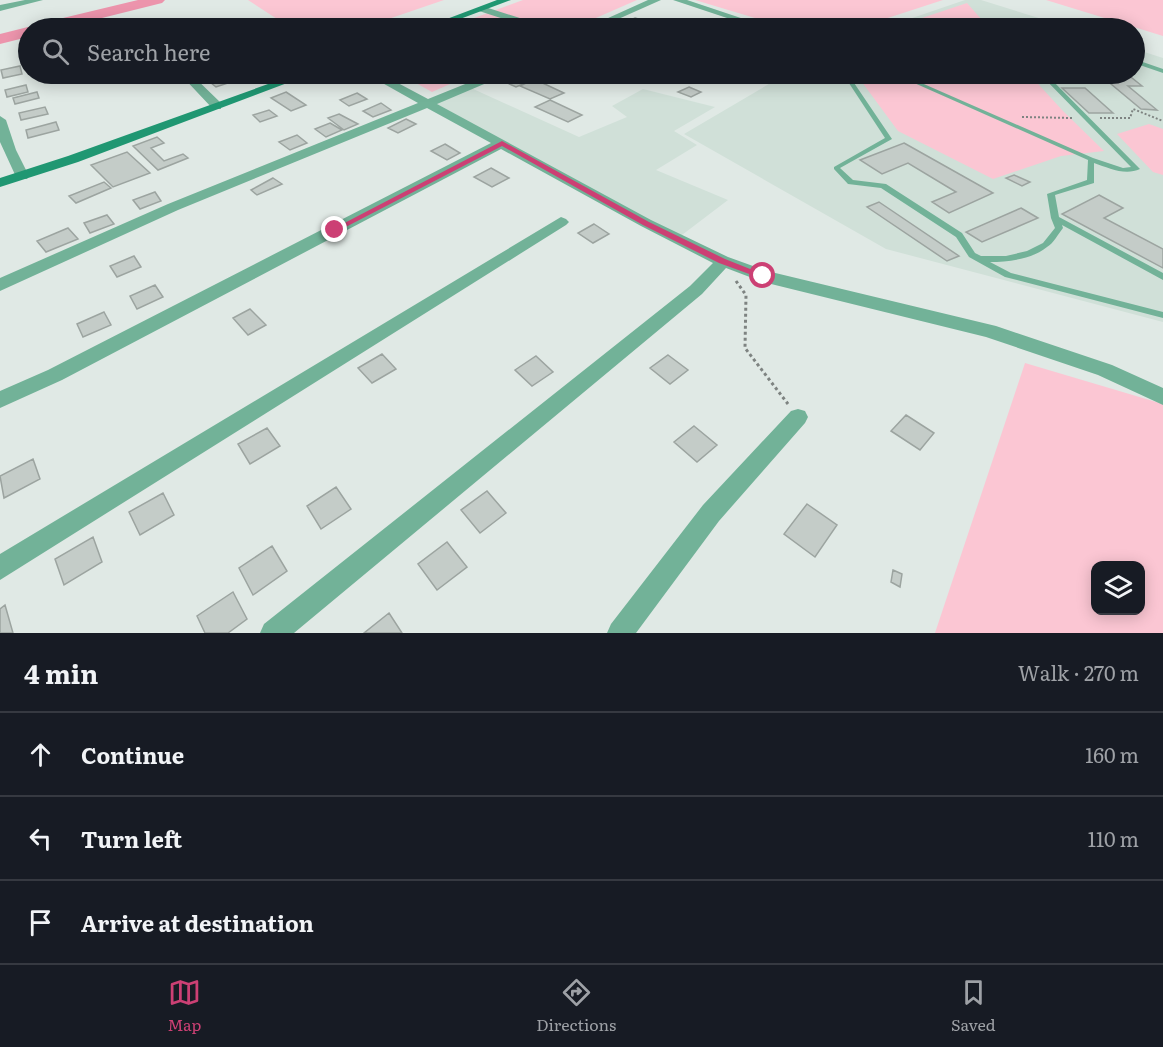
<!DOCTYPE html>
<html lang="en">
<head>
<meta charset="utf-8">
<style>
	body { margin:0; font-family:Literata,serif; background:#242831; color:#f1f3f6 }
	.controls { position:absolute; right:18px; bottom:18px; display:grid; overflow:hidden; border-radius:12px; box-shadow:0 3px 15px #0003 }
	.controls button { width:54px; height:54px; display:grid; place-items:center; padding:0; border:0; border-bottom:2px solid #363941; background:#171b24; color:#f1f3f6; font:30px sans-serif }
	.stop { position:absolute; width:18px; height:18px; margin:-14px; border:4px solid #cc4074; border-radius:50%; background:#fff }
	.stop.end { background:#cc4074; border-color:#fff; box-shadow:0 2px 6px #0008 }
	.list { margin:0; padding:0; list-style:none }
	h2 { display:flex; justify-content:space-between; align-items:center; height:78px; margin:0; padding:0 24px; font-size:26px }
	h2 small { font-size:20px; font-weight:400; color:#9ea1a6 }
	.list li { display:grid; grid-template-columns:39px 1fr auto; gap:18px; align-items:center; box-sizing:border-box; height:84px; padding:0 24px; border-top:2px solid #363941 }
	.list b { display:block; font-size:22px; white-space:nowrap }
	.list em { font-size:20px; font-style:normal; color:#9ea1a6 }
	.icon { flex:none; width:33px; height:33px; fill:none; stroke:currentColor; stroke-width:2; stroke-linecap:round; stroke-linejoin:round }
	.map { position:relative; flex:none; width:1163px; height:633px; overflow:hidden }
	.search { position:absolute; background:#171b24; box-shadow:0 3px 15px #0003; left:18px; right:18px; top:18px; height:66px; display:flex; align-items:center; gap:15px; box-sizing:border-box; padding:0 21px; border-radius:33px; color:#9ea1a6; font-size:22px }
	.sheet { height:330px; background:#171b24 }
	nav { display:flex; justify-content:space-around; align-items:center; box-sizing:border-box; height:84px; border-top:2px solid #363941; background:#171b24; font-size:16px; color:#9ea1a6 }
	nav a { display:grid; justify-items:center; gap:3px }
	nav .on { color:#cc4074 }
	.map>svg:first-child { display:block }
	.built { fill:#d0e0d8 }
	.green { fill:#fbc6d3; fill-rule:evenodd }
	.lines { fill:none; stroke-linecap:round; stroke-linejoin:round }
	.river { fill:#ec94ac; fill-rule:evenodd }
	.building { fill:#c4ccc8; stroke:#9ca4a0; stroke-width:1.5 }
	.path-far1 { stroke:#7e8381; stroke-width:2; stroke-dasharray:2 2; stroke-linecap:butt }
	.path { stroke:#7e8381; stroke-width:3; stroke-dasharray:3 3; stroke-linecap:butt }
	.lane { fill:#72b298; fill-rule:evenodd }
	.street { fill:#72b298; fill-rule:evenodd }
	.secondary { fill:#209772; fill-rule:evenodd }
	.route { fill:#cc4074 }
</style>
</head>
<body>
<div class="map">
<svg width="1163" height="633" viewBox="0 0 1163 633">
	<rect width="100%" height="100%" fill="#e0e9e5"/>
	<path class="built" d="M965 0H981L1071 28H883Z
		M1135 49 1163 58V322L886 249 684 134 786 74H1134Z
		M471 88 579 137 627 117 612 106 643 89 715 107 674 131 697 145 656 170 728 200 678 238 435 103Z"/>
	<path class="green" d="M248 0H444L362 28H291Z
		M523 0H637L573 28H447Z
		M695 0H943L857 28H788Z
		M1046 0H1163V36Z
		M967 3 989 28H892Z
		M400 74H473L432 92Z
		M856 74H1029L1063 111 1104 151 1061 156 993 179 898 131Z
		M1149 124 1163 129V175L1153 172 1117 134Z
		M1025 363 1163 404V633H935ZM1096 566H1140V610H1096Z"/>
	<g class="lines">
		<path class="river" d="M138 0H165L162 3 62 28H36L38 24Z
			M28 27 34 28H28V37L0 44V34Z"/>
	</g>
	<path class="building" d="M635 18 648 22 635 28H611Z
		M20 66 22 74 3 78 1 70Z
		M135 74H159L160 75 135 81 130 75Z
		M200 74H217L224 80 236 76 240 79 216 87Z
		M520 74 533 80 516 87 503 81Z
		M1099 74H1127L1142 86H1128L1157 110 1141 109Z
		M534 79 564 93 550 99 520 86Z
		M26 85 28 92 7 97 5 90Z
		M689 87 701 92 691 97 678 92Z
		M1062 88H1085L1113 113H1089Z
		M37 92 39 98 15 104 13 98Z
		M286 92 306 105 291 111 271 98Z
		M357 93 367 99 349 106 340 100Z
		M550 100 582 115 568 122 535 107Z
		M381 103 391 110 373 117 363 111Z
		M45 107 48 114 21 120 19 113Z
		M269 110 277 116 260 122 253 115Z
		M339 114 358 124 344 130 328 118Z
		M406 119 416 124 398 133 388 128Z
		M56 122 59 130 28 138 26 130Z
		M330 123 342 130 326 137 315 129Z
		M297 135 307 143 290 150 279 142Z
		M157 137 164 143 151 148 164 161 183 154 188 158 158 170 133 146Z
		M904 143 993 193 949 213 932 202 956 192 908 163 882 174 860 160Z
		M445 144 460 153 447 160 431 151Z
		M127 152 150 173 113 187 91 165Z
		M491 168 509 178 492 187 474 177Z
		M1014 175 1030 182 1022 186 1006 178Z
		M273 178 282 184 257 195 251 190Z
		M104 182 111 188 76 203 69 196Z
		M155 192 161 201 140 209 133 200Z
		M1099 195 1123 208 1104 218 1163 249V268L1062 214Z
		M879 202 959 256 947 261 867 207Z
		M1021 208 1038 218 982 242 966 232Z
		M107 215 114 224 90 233 84 223Z
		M594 224 609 234 593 243 578 233Z
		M68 228 78 239 46 252 37 241Z
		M134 256 141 267 117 277 110 266Z
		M155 285 163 297 137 309 130 296Z
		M250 309 266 325 248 335 233 318Z
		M104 312 111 325 83 337 77 324Z
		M382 354 396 369 372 383 358 368Z
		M668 355 688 370 670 384 650 368Z
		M536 356 553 372 532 386 515 370Z
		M906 415 934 433 920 450 891 431Z
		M694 426 717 445 697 462 674 442Z
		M267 428 280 446 250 464 238 444Z
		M33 459 40 479 4 498 0 476Z
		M336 487 351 509 321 529 307 506Z
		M487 491 506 513 480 533 461 510Z
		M163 493 174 515 140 535 129 512Z
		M807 504 837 525 815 557 784 534Z
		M93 537 102 562 64 585 55 559Z
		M447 542 467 567 437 590 418 564Z
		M272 546 287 571 253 595 239 568Z
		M893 570 902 574 900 587 891 582Z
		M233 592 247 619 228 633H205L197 616Z
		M5 605 13 633H0V609Z
		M389 613 402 633H364Z"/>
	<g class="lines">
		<path class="path-far1" d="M1022 117 1072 118
			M1100 118H1130L1133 109 1163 121"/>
		<path class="path" d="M736 281 746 295 745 348 788 404"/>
		<path class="lane" d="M995 19H1010L1043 28C1027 30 1012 18 996 23L1002 28H997L991 23Z
			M1134 59 1163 69V73L1134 63Z
			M843 74H848L892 139 840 168 853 180 886 184 962 233 975 253 981 256H1006L1027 251 1043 243 1055 228 1051 218 1047 194 1087 180 1088 160 894 74H901L1093 158 1123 168 1131 167 1040 74H1046L1140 169C1125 176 1109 168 1094 163V183L1055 195 1059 217 1163 273V280L1062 225 1063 228C1058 234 1054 243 1047 247 1032 259 1009 262 990 262L1011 273 1163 312V318L1005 277 969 257 956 237 881 188 848 184 834 169V167L885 138Z"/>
		<path class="street" d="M25 0H43L0 11V5Z
			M648 0H661L598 28H586Z
			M673 0H687L771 28H757Z
			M482 6 545 26 546 28H532L479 11 477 9Z
			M139 24 143 25 145 28H135V25Z
			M180 74H191L221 103V109H213Z
			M369 74H381L428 99 490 74H504L503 76 437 104 651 220 728 257 767 271 996 326 1112 365 1163 388V405L1098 375 986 337 763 282 726 268 702 294 294 633H260L264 624 690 286 713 263 641 226 501 149 62 380 0 408V391L48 370 491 143 427 108 178 210 0 291V278L168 204 418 103 370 76Z
			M0 116 6 120 16 150 29 176 27 179H17L0 142Z
			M561 217 566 219 569 222 566 225 0 580V554Z
			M798 409 805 411 808 417 805 423 719 521 636 633H607L611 624 703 505 791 411Z"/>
		<path class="secondary" d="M497 0H511L436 28H423Z
			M296 74H311L78 162 0 187V178L68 156Z"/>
	</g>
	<path class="route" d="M502 141 649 222 725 259 768 276 763 279 719 263 643 225 502 146 338 231 331 230Z"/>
</svg>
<div class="controls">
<button><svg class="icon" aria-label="layers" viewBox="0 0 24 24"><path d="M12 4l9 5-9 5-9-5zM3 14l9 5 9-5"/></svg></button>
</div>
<div class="stop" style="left:763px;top:276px"></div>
<div class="stop end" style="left:335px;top:230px"></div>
<div class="search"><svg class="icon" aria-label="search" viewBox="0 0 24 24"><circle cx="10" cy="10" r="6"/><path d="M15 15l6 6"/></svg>Search here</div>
</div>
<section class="sheet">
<h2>4 min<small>Walk · 270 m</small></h2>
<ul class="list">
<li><svg class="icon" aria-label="ahead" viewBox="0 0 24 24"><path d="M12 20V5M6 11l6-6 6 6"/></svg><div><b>Continue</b></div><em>160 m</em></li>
<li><svg class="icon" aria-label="left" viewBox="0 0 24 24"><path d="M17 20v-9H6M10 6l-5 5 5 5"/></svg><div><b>Turn left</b></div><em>110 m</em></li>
<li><svg class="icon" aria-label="arrive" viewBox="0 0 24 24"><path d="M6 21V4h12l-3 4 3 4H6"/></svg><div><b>Arrive at destination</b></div></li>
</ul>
</section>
<nav>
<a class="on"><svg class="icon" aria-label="map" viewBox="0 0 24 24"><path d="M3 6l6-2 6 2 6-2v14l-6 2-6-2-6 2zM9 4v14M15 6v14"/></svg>Map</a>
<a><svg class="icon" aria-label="directions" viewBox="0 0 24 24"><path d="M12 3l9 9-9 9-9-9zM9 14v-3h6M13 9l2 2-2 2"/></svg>Directions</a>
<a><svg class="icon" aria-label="saved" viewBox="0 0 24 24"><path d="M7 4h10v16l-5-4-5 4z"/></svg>Saved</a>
</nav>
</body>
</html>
